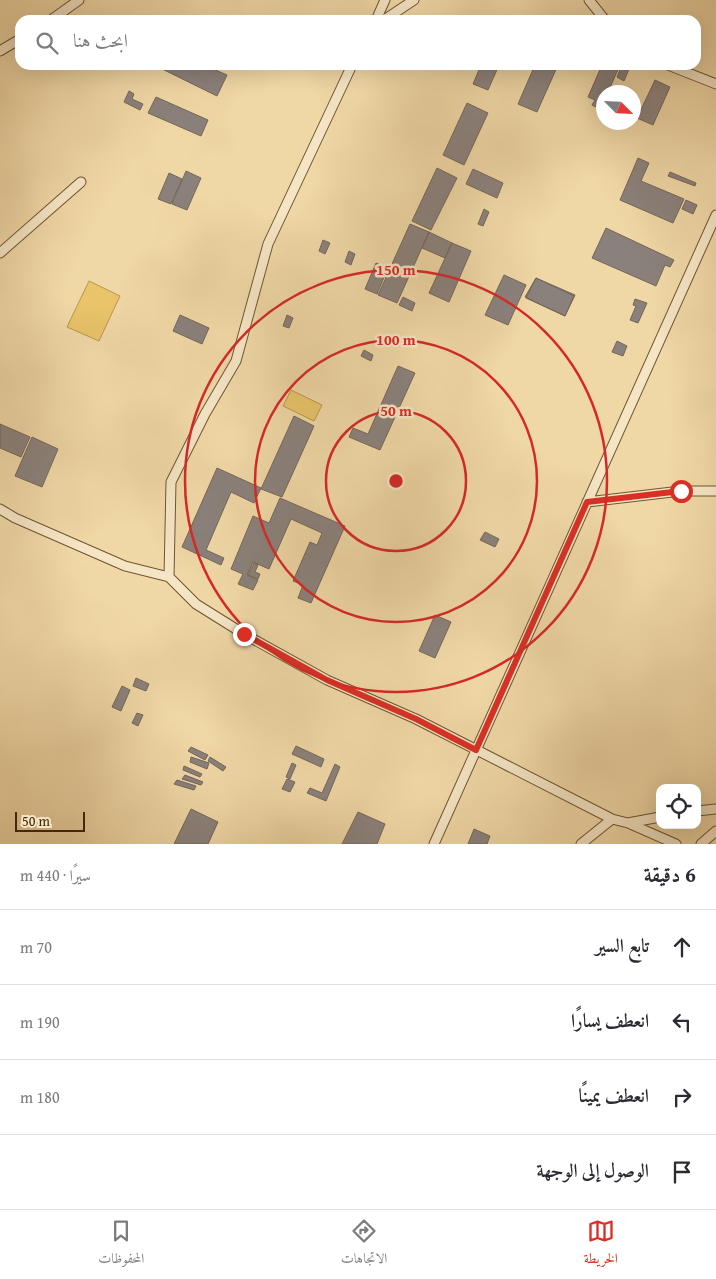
<!DOCTYPE html>
<html lang="ar">
<head>
<meta charset="utf-8">
<style>
	body { margin:0; font-family:"Gentium Book Plus",Amiri,serif; background:#f7f7f7; color:#2b2b33; direction:rtl }
	.controls { position:absolute; right:15px; bottom:15px; display:grid; overflow:hidden; border-radius:10px; box-shadow:0 5px 20px #0002 }
	.controls button { width:45px; height:45px; display:grid; place-items:center; padding:0; border:0; border-bottom:1px solid #e1e1e2; background:#fff; color:#2b2b33; font:25px sans-serif }
	.compass { position:absolute; left:596px; top:85px; width:45px; height:45px; border-radius:50%; background:#fff; box-shadow:0 5px 20px #0002; rotate:114deg }
	.scale { position:absolute; left:15px; bottom:12px; width:70px; box-sizing:border-box; padding-left:5px; border:2px solid #422a08; border-top:0; font-size:14px; line-height:18px; white-space:nowrap; color:#422a08; -webkit-text-stroke:4px #f5e5c5; paint-order:stroke }
	.stop { position:absolute; width:15px; height:15px; margin:-11px; border:4px solid #d93025; border-radius:50%; background:#fff }
	.stop.end { background:#d93025; border-color:#fff; box-shadow:0 1px 5px #0008 }
	.list { margin:0; padding:0; list-style:none }
	h2 { display:flex; justify-content:space-between; align-items:center; height:65px; margin:0; padding:0 20px; font-size:21px }
	h2 small { font-size:16px; font-weight:400; color:#7c7c81 }
	.list li { display:grid; grid-template-columns:32px 1fr auto; gap:15px; align-items:center; box-sizing:border-box; height:75px; padding:0 20px; border-top:1px solid #e1e1e2 }
	.list b { display:block; font-size:19px; white-space:nowrap }
	.list em { font-size:16px; font-style:normal; color:#7c7c81 }
	.icon { flex:none; width:28px; height:28px; fill:none; stroke:currentColor; stroke-width:2; stroke-linecap:round; stroke-linejoin:round }
	.map { position:relative; flex:none; width:716px; height:844px; overflow:hidden; direction:ltr }
	.search { position:absolute; background:#fff; box-shadow:0 5px 20px #0002; left:15px; right:15px; top:15px; height:55px; display:flex; align-items:center; gap:12px; box-sizing:border-box; padding:0 18px; border-radius:15px; color:#7c7c81; font-size:19px }
	.sheet { height:365px; background:#fff }
	nav { display:flex; justify-content:space-around; align-items:center; box-sizing:border-box; height:70px; border-top:1px solid #e1e1e2; background:#fff; font-size:14px; color:#7c7c81 }
	nav a { display:grid; justify-items:center; gap:2px }
	nav .on { color:#d93025 }
	.map>svg:first-child { display:block }
	.homes { fill:#e9c46a; stroke:#b7964d }
	.industry { fill:#8a817c; stroke:#746759 }
	.lines { fill:none; stroke-linecap:round; stroke-linejoin:round }
	.minor-casing { stroke:#6e5530; stroke-width:11 }
	.minor { stroke:#f5e5c5; stroke-width:9 }
	.route { stroke:#d93025; stroke-width:6 }
	.ring { fill:none; stroke:#d62828; stroke-width:2.5 }
	.centre { fill:#d62828; stroke:#f5e5c5; stroke-width:2.5 }
	.ring-label { font-size:15px; text-anchor:middle; font-weight:bold; fill:#d62828; stroke:#f5e5c5; stroke-width:5; stroke-linejoin:round; paint-order:stroke }
</style>
</head>
<body>
<div class="map">
<svg width="716" height="844" viewBox="0 0 716 844">
	<rect width="100%" height="100%" fill="#f0d7a6"/>
	<filter id="stains"><feTurbulence type="fractalNoise" baseFrequency=".004" numOctaves="4"/><feColorMatrix values="0 0 0 0 .2 0 0 0 0 .09 0 0 0 0 .02 0 0 0 .5 -.17"/></filter>
	<radialGradient id="worn" r=".72"><stop offset=".6" stop-color="#630" stop-opacity="0"/><stop offset="1" stop-color="#630" stop-opacity=".3"/></radialGradient>
	<path class="homes" d="M89 281 120 296 99 341 67 327Z
		M291 390 322 405 314 421 283 406Z"/>
	<path class="industry" d="M154 65H204L227 75 217 96Z
		M481 65H499L488 90 473 84Z
		M535 65H558L537 112 518 104Z
		M602 65H620L608 92H604V102L600 109 592 105 595 100 588 97Z
		M622 65 629 69 624 81 617 77Z
		M655 80 670 87 653 125 637 118Z
		M129 91 134 94 132 99 143 104 140 110 124 102Z
		M156 97 208 120 201 136 148 113Z
		M467 103 488 113 464 165 443 155Z
		M638 158 649 163 641 181 684 199 673 223 620 200Z
		M437 168 457 178 431 230 412 221Z
		M473 169 503 183 497 198 466 184Z
		M186 171 201 178 187 210 172 204Z
		M670 172 696 183 695 186 668 176Z
		M169 173 182 179 171 204 158 199Z
		M686 200 697 205 693 214 682 209Z
		M484 209 489 212 483 226 478 224Z
		M410 224 429 232 397 303 378 295Z
		M606 228 674 260 670 267 665 265 656 286 592 258Z
		M429 232 452 243 445 258 422 248Z
		M323 240 330 243 325 254 319 251Z
		M452 243 471 251 449 302 429 293Z
		M349 251 355 254 351 265 345 262Z
		M376 263 388 268 377 294 365 289Z
		M504 275 526 285 508 325 485 315Z
		M536 278 574 296 565 316 526 298Z
		M536 278 575 295 565 316 525 297Z
		M403 297 415 303 412 311 399 305Z
		M635 299 647 303 638 323 630 320 636 306 633 305Z
		M180 315 209 328 202 344 173 331Z
		M287 315 293 318 289 328 283 326Z
		M617 341 627 346 623 356 612 352Z
		M364 350 373 355 371 361 361 356Z
		M398 366 415 373 380 450 349 437 353 428 368 434Z
		M294 416 314 426 282 497 261 489Z
		M0 424 30 437 21 457 0 448Z
		M32 437 58 449 42 487 15 476Z
		M217 468 261 488 254 503 231 492 206 550 224 558 221 565 182 547Z
		M280 498 345 526 311 603 298 598 303 585 293 581 310 542 317 545 322 533 291 519 269 569 253 562 247 575 258 580 253 590 238 584 243 574 231 569 253 516 269 523Z
		M485 532 499 539 495 547 480 540Z
		M254 563 258 565 255 572 260 574 258 579 248 575Z
		M435 615 451 622 435 658 419 651Z
		M136 678 149 684 146 691 133 686Z
		M122 686 130 690 121 711 112 707Z
		M137 713 143 715 138 726 132 723Z
		M296 746 324 759 321 767 292 754Z
		M191 747 208 755 205 760 188 751Z
		M191 757 209 763 207 769 190 762Z
		M210 757 226 767 223 771 208 761Z
		M292 763 296 765 290 779 286 777Z
		M335 764 340 767 326 801 307 793 310 788 322 793Z
		M184 766 202 774 200 777 183 770Z
		M185 775 203 782 201 785 182 779Z
		M287 779 295 782 290 792 282 789Z
		M177 780 196 786 194 790 174 784Z
		M191 809 218 822 208 844H174Z
		M358 812 385 824 377 844H342Z
		M474 829 490 836 487 844H468Z"/>
	<g class="lines">
		<g class="minor-casing">
			<path id="minor" d="M589 0 605 20
				M51 20 79 0
				M376 20 385 0
				M384 20 414 0
				M0 51 20 39
				M668 65 716 84
				M0 253 81 182
				M587 502 681 491H716
				M0 509 15 518 125 566 169 577 196 604 244 634 327 680 416 719 612 819 628 823 676 844
				M169 577 171 482 205 414 236 361 268 244 352 65
				M697 811 716 809
				M628 823 660 817
				M434 844 716 215
				M581 844 612 819
				M701 844 716 831"/>
		</g>
		<use href="#minor" class="minor"/>
	</g>
	<g class="lines">
		<path class="route" d="M244 634 327 680 416 719 476 750 587 502 681 491"/>
	</g>
	<g class="ring">
		<circle cx="396" cy="481" r="70"/>
		<circle cx="396" cy="481" r="141"/>
		<circle cx="396" cy="481" r="211"/>
	</g>
	<circle cx="396" cy="481" r="8" class="centre"/>
	<g class="ring-label">
		<text x="396" y="275">150 m</text>
		<text x="396" y="345">100 m</text>
		<text x="396" y="416">50 m</text>
	</g>
	<rect width="100%" height="100%" filter="url(#stains)"/>
	<rect width="100%" height="100%" fill="url(#worn)"/>
</svg>
<div class="controls">
<button><svg class="icon" aria-label="locate" viewBox="0 0 24 24"><circle cx="12" cy="12" r="6"/><path d="M12 2v4M12 18v4M2 12h4M18 12h4"/></svg></button>
</div>
<svg class="compass" viewBox="-18 -18 36 36"><path d="M0-13l5 13h-10z" fill="#e53935"/><path d="M0 13l5-13h-10z" fill="#7c7c81"/></svg>
<div class="scale">50 m</div>
<div class="stop" style="left:681px;top:491px"></div>
<div class="stop end" style="left:244px;top:634px"></div>
<div class="search"><svg class="icon" aria-label="search" viewBox="0 0 24 24"><circle cx="10" cy="10" r="6"/><path d="M15 15l6 6"/></svg>ابحث هنا</div>
</div>
<section class="sheet">
<h2>6 دقيقة<small>سيرًا · 440 m</small></h2>
<ul class="list">
<li><svg class="icon" aria-label="ahead" viewBox="0 0 24 24"><path d="M12 20V5M6 11l6-6 6 6"/></svg><div><b>تابع السير</b></div><em>70 m</em></li>
<li><svg class="icon" aria-label="left" viewBox="0 0 24 24"><path d="M17 20v-9H6M10 6l-5 5 5 5"/></svg><div><b>انعطف يسارًا</b></div><em>190 m</em></li>
<li><svg class="icon" aria-label="right" viewBox="0 0 24 24"><path d="M7 20v-9h11M14 6l5 5-5 5"/></svg><div><b>انعطف يمينًا</b></div><em>180 m</em></li>
<li><svg class="icon" aria-label="arrive" viewBox="0 0 24 24"><path d="M6 21V4h12l-3 4 3 4H6"/></svg><div><b>الوصول إلى الوجهة</b></div></li>
</ul>
</section>
<nav>
<a class="on"><svg class="icon" aria-label="map" viewBox="0 0 24 24"><path d="M3 6l6-2 6 2 6-2v14l-6 2-6-2-6 2zM9 4v14M15 6v14"/></svg>الخريطة</a>
<a><svg class="icon" aria-label="directions" viewBox="0 0 24 24"><path d="M12 3l9 9-9 9-9-9zM9 14v-3h6M13 9l2 2-2 2"/></svg>الاتجاهات</a>
<a><svg class="icon" aria-label="saved" viewBox="0 0 24 24"><path d="M7 4h10v16l-5-4-5 4z"/></svg>المحفوظات</a>
</nav>
</body>
</html>
